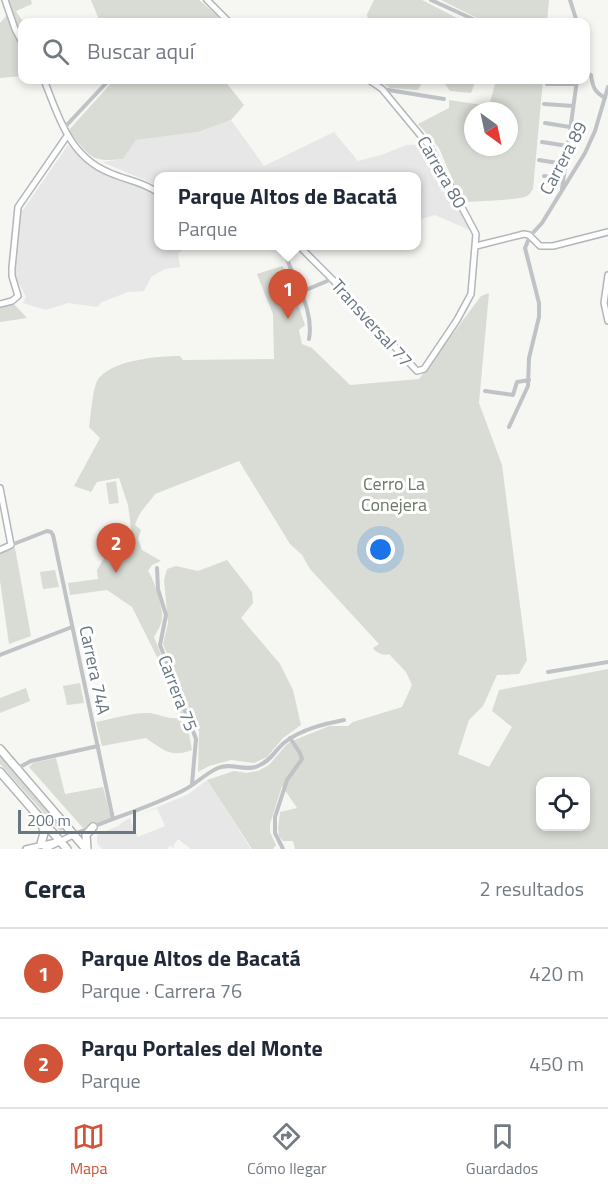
<!DOCTYPE html>
<html lang="es">
<head>
<meta charset="utf-8">
<style>
	body { margin:0; font-family:"Titillium Web",sans-serif; background:#f6f6f7; color:#1f2937 }
	.controls { position:absolute; right:18px; bottom:18px; display:grid; overflow:hidden; border-radius:12px; box-shadow:0 3px 9px #0003 }
	.controls button { width:54px; height:54px; display:grid; place-items:center; padding:0; border:0; border-bottom:2px solid #e0e1e3; background:#fff; color:#1f2937; font:30px sans-serif }
	.compass { position:absolute; left:464px; top:102px; width:54px; height:54px; border-radius:50%; background:#fff; box-shadow:0 3px 9px #0003; rotate:147deg }
	.scale { position:absolute; left:18px; bottom:15px; width:118px; box-sizing:border-box; padding-left:6px; border:3px solid #687781; border-top:0; font-size:16px; line-height:21px; white-space:nowrap; color:#687781; -webkit-text-stroke:4px #fff; paint-order:stroke }
	.you { position:absolute; left:381px; top:550px; width:21px; height:21px; margin:-15px; border:4px solid #fff; border-radius:50%; background:#1a73e8; box-shadow:0 0 0 9px #1a73e833 }
	.badge { display:grid; place-items:center; width:39px; height:39px; border-radius:50%; background:#d15338; color:#fff; font-size:20px; font-weight:700 }
	.pin { position:absolute; translate:-50% -50px; filter:drop-shadow(0 2px 3px #0008) }
	.pin::after { content:''; position:absolute; top:32px; width:21px; height:18px; background:inherit; clip-path:polygon(0 0,100% 0,50% 100%) }
	.popup { position:absolute; left:154px; top:172px; width:267px; height:78px; box-sizing:border-box; display:grid; place-content:center; border-radius:12px; background:#fff; filter:drop-shadow(0 2px 4px #0005); font-size:20px; white-space:nowrap; color:#747a83 }
	.popup b { font-size:22px; color:#1f2937 }
	.popup::after { content:''; position:absolute; left:50%; top:100%; margin-left:-12px; border:12px solid transparent; border-top-color:#fff }
	.list { margin:0; padding:0; list-style:none }
	h2 { display:flex; justify-content:space-between; align-items:center; height:78px; margin:0; padding:0 24px; font-size:26px }
	h2 small { font-size:20px; font-weight:400; color:#747a83 }
	.list li { display:grid; grid-template-columns:39px 1fr auto; gap:18px; align-items:center; box-sizing:border-box; height:90px; padding:0 24px; border-top:2px solid #e0e1e3 }
	.list b { display:block; font-size:22px; white-space:nowrap }
	.list p { margin:0; font-size:20px; white-space:nowrap; color:#747a83 }
	.list em { font-size:20px; font-style:normal; color:#747a83 }
	.icon { flex:none; width:33px; height:33px; fill:none; stroke:currentColor; stroke-width:2; stroke-linecap:round; stroke-linejoin:round }
	.map { position:relative; flex:none; width:608px; height:849px; overflow:hidden }
	.search { position:absolute; background:#fff; box-shadow:0 3px 9px #0003; left:18px; right:18px; top:18px; height:66px; display:flex; align-items:center; gap:15px; box-sizing:border-box; padding:0 21px; border-radius:12px; color:#747a83; font-size:22px }
	.sheet { height:258px; background:#fff }
	nav { display:flex; justify-content:space-around; align-items:center; box-sizing:border-box; height:84px; border-top:2px solid #e0e1e3; background:#fff; font-size:16px; color:#747a83 }
	nav a { display:grid; justify-items:center; gap:3px }
	nav .on { color:#d15338 }
	.map>svg:first-child { display:block }
	.built { fill:#e6e7e6; fill-rule:evenodd }
	.green { fill:#d8dcd4; fill-rule:evenodd }
	.lines { fill:none; stroke-linecap:round; stroke-linejoin:round }
	.secondary-casing { stroke:#b2b7ba; stroke-width:8 }
	.highway-casing { stroke:#b2b6b8; stroke-width:10 }
	.street { stroke:#bfc3c6; stroke-width:4 }
	.secondary { stroke:#fff; stroke-width:5 }
	.highway { stroke:#fff; stroke-width:7 }
	.labels { text-anchor:middle; dominant-baseline:central; stroke-width:6; stroke-linejoin:round; paint-order:stroke }
	.street-label { font-size:18px; fill:#687781; stroke:#fff }
	.park-label { font-size:18px; fill:#6b7966; stroke:#fff }
</style>
</head>
<body>
<div class="map">
<svg width="608" height="849" viewBox="0 0 608 849">
	<rect width="100%" height="100%" fill="#f6f6f3"/>
	<path class="built" d="M231 120 264 166 334 132 358 161 381 155 407 145 424 144 445 189 472 231 435 215 417 220V176H159V186L102 162 123 159 136 140 198 132Z
		M68 145 85 161 104 174 138 183 159 198V246H186L178 254 180 267 165 269 151 277 144 291 128 292 102 302 97 307 68 303 46 310 23 303 26 297 16 278 14 261 20 211 23 210Z
		M207 780 251 849H191L178 839 173 846 176 849 170 846 167 849H102L97 843V835L118 826 126 820 189 794ZM157 808 165 826 138 837 131 823V818Z"/>
	<path class="green" d="M8 0H31L32 4 16 11 23 22 22 36 18 29Z
		M91 0H199L219 17 213 22H100Z
		M374 0H422L457 18 454 22H368L367 14Z
		M441 0H549L547 22H475L477 18Z
		M7 15 15 37 22 47V76L0 78V23Z
		M114 80H224L244 105 231 120 198 132 136 140 123 159C87 163 91 155 68 131Z
		M379 80H424L418 90 390 88Z
		M442 80H476L471 93 450 91Z
		M496 80H543L533 189C532 191 529 195 527 196 521 200 476 201 466 202L456 188 439 148 418 124 449 108V100L489 106ZM473 111H509V147H473Z
		M282 266 287 272 305 325 299 330 302 344 312 348 350 385 419 379 481 296 489 293 479 403 502 465 527 660 519 674 497 675 483 706 469 720 458 754 489 767 512 727 492 711 499 690 608 669V849H295L293 841H283L279 836 278 828 280 812 297 808 282 786 270 824V832L276 845 273 849H252L207 780 234 771 246 773 258 771 269 765 287 744 297 739 329 726H348L353 722 402 707 412 685 406 672 389 654C384 656 376 653 373 648L379 644 310 569 302 555 290 544 239 461 155 494C147 506 139 511 135 525L141 530 138 539 142 550 161 561 152 565 148 571C154 580 162 603 162 614 163 623 158 630 154 637L185 715 182 717 189 734 192 750C171 758 163 750 146 738L102 746 96 722C111 719 134 712 149 713 162 714 168 721 182 717L163 669 132 607 107 590 70 595 68 583 98 579 97 570 107 553 126 556 134 551 128 505 119 478 97 482 91 492 74 486 100 438 89 427C91 415 92 392 97 381 109 360 158 356 180 356L183 360 274 359 273 314 257 274ZM540 782H586V826H540Z
		M13 303 27 318 0 322V306Z
		M116 481 119 503 109 504 106 483Z
		M15 548 31 636 9 644 0 581V553Z
		M227 560 252 592 253 603 241 618 280 664 293 690 301 725 283 738 267 757 254 763 231 760 209 766 198 772 199 732 163 644 168 623 164 580 167 569 176 566 198 571Z
		M55 570 59 587 43 589 40 572Z
		M80 683 84 703 67 705 63 686Z
		M26 688 30 701 0 713V698Z
		M0 756 63 830 60 831 0 764Z
		M56 758 65 794 103 787 111 818 83 828 29 767 33 763Z"/>
	<g class="lines">
		<g class="secondary-casing">
			<path id="secondary" d="M5 0 15 29 22 42
				M207 0 229 22
				M44 80C58 115 69 156 108 172 127 181 140 180 159 193
				M299 246 332 279 417 371 424 369 457 320 471 294 476 234 430 147 382 89 369 80
				M476 246 524 234 529 235 540 246H553L608 232
				M608 275 604 303 608 321
				M0 304 12 301 18 296 12 276V268L18 207 67 136
				M0 488 11 545 0 550
				M26 849 60 841
				M45 849 73 835"/>
		</g>
		<g class="highway-casing">
			<path id="highway" d="M0 749 86 849
				M0 772 67 849
				M41 844 44 833 42 822
				M87 849 86 835 93 827"/>
		</g>
		<path class="street" d="M431 0 475 20
			M570 0 577 22
			M586 73 591 75C593 88 594 91 605 98
			M547 84H575
			M382 89 444 99
			M544 104 573 106
			M545 123 570 127
			M64 128 109 80
			M542 142 568 146
			M539 160 564 164
			M544 176 563 179
			M562 189 577 80
			M283 246C290 277 315 306 309 339
			M301 292 332 279
			M485 391 513 395 517 382 529 380
			M509 427 528 386 529 358 539 317V303L525 248 530 236 542 223 585 153 595 131 608 87
			M11 545 47 531 51 532 53 535 113 819
			M157 568 158 589 166 615 160 645 196 739 192 784
			M0 655 72 627
			M548 672 608 662
			M18 768 31 761 98 746
			M73 835C109 819 149 808 184 790 196 784 206 773 218 768 231 762 245 772 258 766 271 761 275 750 285 742 302 729 324 724 344 720
			M283 849 275 833V817L287 780 302 759 300 753 290 738"/>
		<use href="#secondary" class="secondary"/>
		<use href="#highway" class="highway"/>
	</g>
	<g class="labels">
		<g class="street-label">
			<text transform="translate(563 158) rotate(-62)">Carrera 89</text>
			<text transform="translate(442 172) rotate(60)">Carrera 80</text>
			<text transform="translate(372 323) rotate(48)">Transversal 77</text>
			<text transform="translate(95 670) rotate(78)">Carrera 74A</text>
			<text transform="translate(178 693) rotate(69)">Carrera 75</text>
		</g>
		<g class="park-label">
			<text x="394" y="483">Cerro La<tspan x="394" dy="21">Conejera</tspan></text>
		</g>
	</g>
</svg>
<div class="controls">
<button><svg class="icon" aria-label="locate" viewBox="0 0 24 24"><circle cx="12" cy="12" r="6"/><path d="M12 2v4M12 18v4M2 12h4M18 12h4"/></svg></button>
</div>
<svg class="compass" viewBox="-18 -18 36 36"><path d="M0-13l5 13h-10z" fill="#e53935"/><path d="M0 13l5-13h-10z" fill="#747a83"/></svg>
<div class="scale">200 m</div>
<div class="you"></div>
<div class="pin badge" style="left:288px;top:319px">1</div>
<div class="popup"><b>Parque Altos de Bacatá</b>Parque</div>
<div class="pin badge" style="left:116px;top:573px">2</div>
<div class="search"><svg class="icon" aria-label="search" viewBox="0 0 24 24"><circle cx="10" cy="10" r="6"/><path d="M15 15l6 6"/></svg>Buscar aquí</div>
</div>
<section class="sheet">
<h2>Cerca<small>2 resultados</small></h2>
<ul class="list">
<li><span class="badge">1</span><div><b>Parque Altos de Bacatá</b><p>Parque · Carrera 76</p></div><em>420 m</em></li>
<li><span class="badge">2</span><div><b>Parqu Portales del Monte</b><p>Parque</p></div><em>450 m</em></li>
</ul>
</section>
<nav>
<a class="on"><svg class="icon" aria-label="map" viewBox="0 0 24 24"><path d="M3 6l6-2 6 2 6-2v14l-6 2-6-2-6 2zM9 4v14M15 6v14"/></svg>Mapa</a>
<a><svg class="icon" aria-label="directions" viewBox="0 0 24 24"><path d="M12 3l9 9-9 9-9-9zM9 14v-3h6M13 9l2 2-2 2"/></svg>Cómo llegar</a>
<a><svg class="icon" aria-label="saved" viewBox="0 0 24 24"><path d="M7 4h10v16l-5-4-5 4z"/></svg>Guardados</a>
</nav>
</body>
</html>
